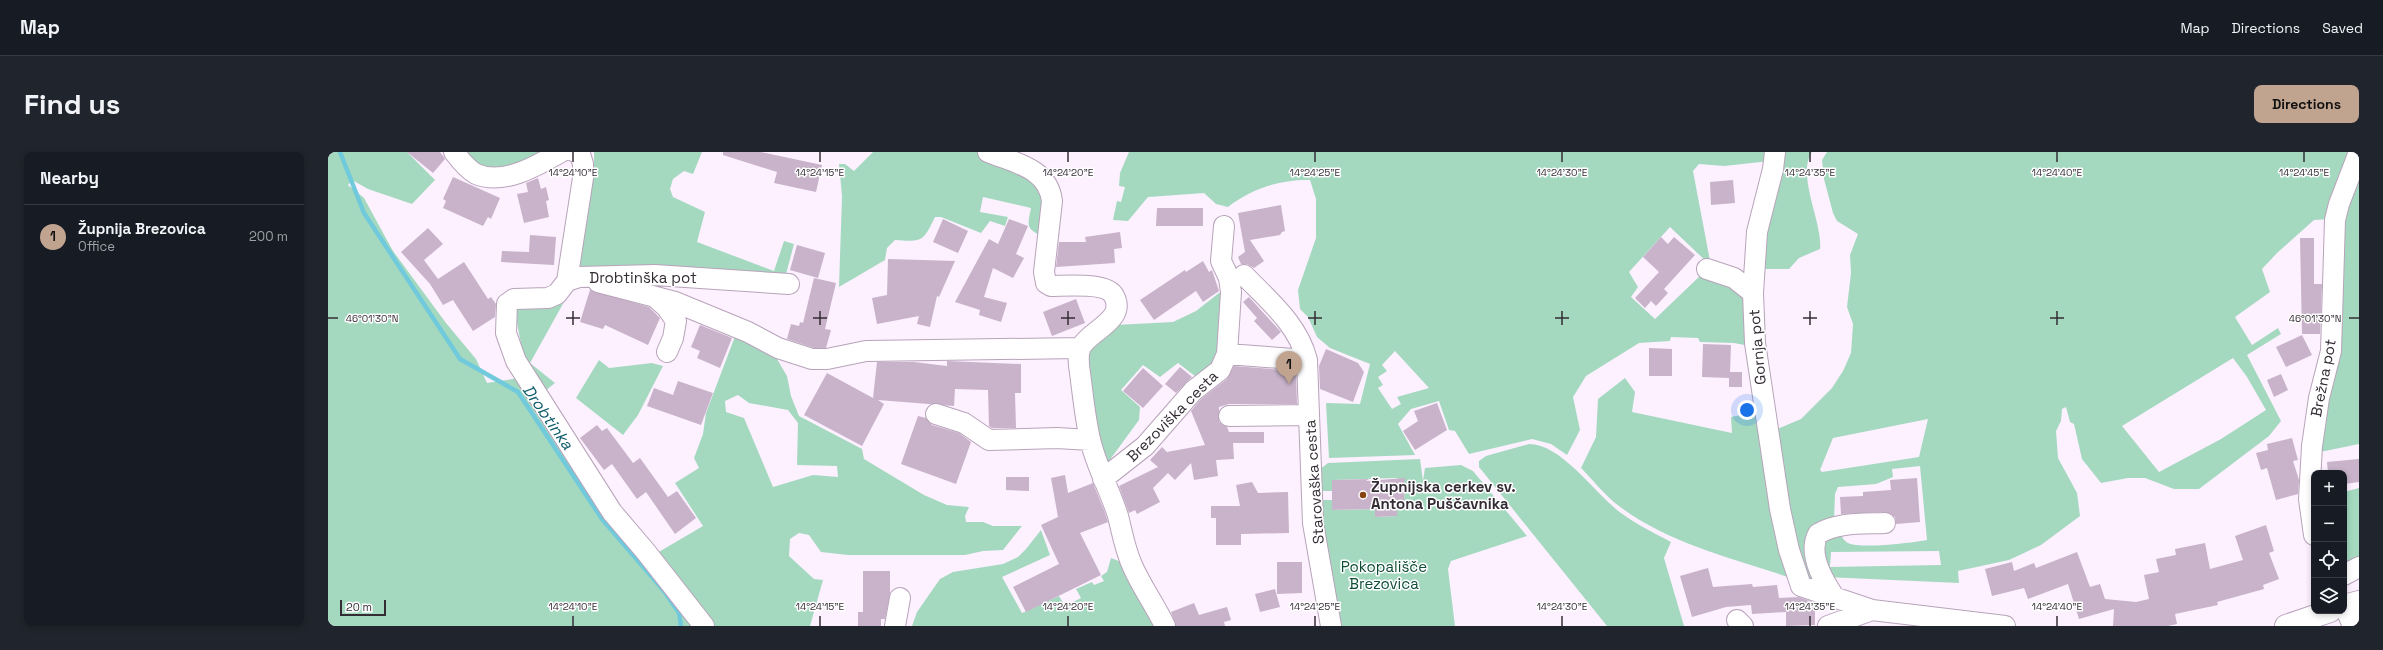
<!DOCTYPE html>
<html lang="en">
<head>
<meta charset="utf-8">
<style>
	body { margin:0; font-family:"Space Grotesk",sans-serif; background:#20242c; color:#f1f3f6 }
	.controls { position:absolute; right:12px; bottom:12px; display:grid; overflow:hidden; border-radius:8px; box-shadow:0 2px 6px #0003 }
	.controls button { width:36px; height:36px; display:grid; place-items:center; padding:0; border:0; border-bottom:1px solid #363941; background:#171b24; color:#f1f3f6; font:20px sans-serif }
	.scale { position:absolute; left:12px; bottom:10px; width:46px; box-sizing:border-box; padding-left:4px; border:2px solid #342c35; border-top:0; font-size:11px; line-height:14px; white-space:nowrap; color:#342c35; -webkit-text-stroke:3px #fff; paint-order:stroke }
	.you { position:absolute; left:1419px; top:258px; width:14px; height:14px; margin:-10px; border:3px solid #fff; border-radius:50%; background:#1a73e8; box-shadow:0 0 0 6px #1a73e833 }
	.badge { display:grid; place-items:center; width:26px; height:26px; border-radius:50%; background:#c1a490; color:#111; font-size:13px; font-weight:700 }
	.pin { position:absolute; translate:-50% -33px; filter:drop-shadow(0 1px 2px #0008) }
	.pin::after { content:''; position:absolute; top:21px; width:14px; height:12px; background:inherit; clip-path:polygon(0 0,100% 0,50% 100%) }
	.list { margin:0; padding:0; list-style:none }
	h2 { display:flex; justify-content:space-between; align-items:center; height:52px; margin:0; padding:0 16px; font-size:17px }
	h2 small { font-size:13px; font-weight:400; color:#9ea1a6 }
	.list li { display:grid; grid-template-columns:26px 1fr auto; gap:12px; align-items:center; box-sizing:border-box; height:64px; padding:0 16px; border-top:1px solid #363941 }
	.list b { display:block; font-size:15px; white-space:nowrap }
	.list p { margin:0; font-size:13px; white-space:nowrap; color:#9ea1a6 }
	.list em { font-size:13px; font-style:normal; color:#9ea1a6 }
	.icon { flex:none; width:22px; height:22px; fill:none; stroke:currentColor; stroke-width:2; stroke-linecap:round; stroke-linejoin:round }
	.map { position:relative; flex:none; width:2031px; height:474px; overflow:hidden; border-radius:8px }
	header { display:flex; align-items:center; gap:24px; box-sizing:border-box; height:56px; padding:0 20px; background:#171b24; border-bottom:1px solid #363941 }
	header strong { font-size:19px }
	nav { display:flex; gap:22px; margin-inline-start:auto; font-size:14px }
	.intro { display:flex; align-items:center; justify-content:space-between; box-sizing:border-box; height:96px; padding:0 24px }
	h1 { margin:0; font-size:28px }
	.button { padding:10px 18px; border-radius:8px; background:#c1a490; color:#111; font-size:14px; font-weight:700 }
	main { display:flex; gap:24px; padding:0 24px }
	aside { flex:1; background:#171b24; border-radius:8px; box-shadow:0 2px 6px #0003 }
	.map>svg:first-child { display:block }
	.green { fill:#a4d9c0; fill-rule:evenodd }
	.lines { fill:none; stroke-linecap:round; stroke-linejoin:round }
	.stream { stroke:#70cadc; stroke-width:4.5 }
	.building { fill:#c8b3ca }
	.minor-casing { stroke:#b8a3ba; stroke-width:22 }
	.major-casing { stroke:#b8a3ba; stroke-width:24 }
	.minor { stroke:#fff; stroke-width:20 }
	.major { stroke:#fff; stroke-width:22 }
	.ticks { fill:none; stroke:#342c35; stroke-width:1.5 }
	.poi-dot { fill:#864314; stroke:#fff; stroke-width:1.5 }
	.labels { text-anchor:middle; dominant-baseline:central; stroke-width:3; stroke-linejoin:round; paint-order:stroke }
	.street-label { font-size:15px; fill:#342c35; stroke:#fff }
	.poi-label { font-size:15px; font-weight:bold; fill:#342c35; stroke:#fff; text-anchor:start }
	.park-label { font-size:15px; fill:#0e4c36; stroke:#fff }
	.water-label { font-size:16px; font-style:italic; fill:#0e5c69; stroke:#fff }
	.ticks-label { font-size:10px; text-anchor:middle; fill:#342c35; stroke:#fff; stroke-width:3; stroke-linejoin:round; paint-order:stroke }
</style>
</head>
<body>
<header>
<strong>Map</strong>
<nav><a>Map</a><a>Directions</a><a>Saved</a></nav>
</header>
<div class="intro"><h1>Find us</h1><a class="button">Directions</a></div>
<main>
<aside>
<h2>Nearby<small></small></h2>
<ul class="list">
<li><span class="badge">1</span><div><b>Župnija Brezovica</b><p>Office</p></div><em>200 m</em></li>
</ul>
</aside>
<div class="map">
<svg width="2031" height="474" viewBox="0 0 2031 474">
	<rect width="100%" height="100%" fill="#fdf0ff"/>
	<path class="green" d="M0 0H79L107 28 84 52 40 37 24 28 20 33 36 46 65 99 118 171 148 207 159 231 191 226 368 474H0Z
		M133 0H221L208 8 158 21Z
		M266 0H374L365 22 356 19 345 27 342 37 345 45 377 60 369 90 446 119 456 89 466 92 457 126 249 116 266 22Z
		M545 0H651L713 31 716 85C698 77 699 75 703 56L655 45 652 60 680 65 677 74 662 69 653 81 613 65H607C595 90 594 90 567 88L559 96 557 108 511 135 514 44 511 12H517L526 19Z
		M801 0H1442V9L1396 14 1371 12 1365 19 1383 114 1342 75 1301 120 1310 135 1303 145 1327 167 1374 122 1419 141 1422 194 1406 191 1372 190 1370 186 1343 185 1342 189 1311 191 1258 224 1245 245 1252 278 1239 303 1223 292 1204 287 1141 302 1127 279 1121 278 1111 249 1083 257 1070 272 1087 303 1001 306 998 251 1032 252 1042 212 1002 196 989 185 980 165 972 157 970 138 988 86V47L982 28C953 27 923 37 900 55L888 52 876 41 820 45 800 69 785 68 789 49 793 50 797 35 791 34 792 21ZM1067 199 1101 236 1069 245 1073 252 1064 257 1050 236 1055 233 1050 225 1059 219 1054 213Z
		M1451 0H1484C1468 23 1495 71 1492 97L1471 106 1461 117H1434L1432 80Z
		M1499 0H2025L2002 67 1986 68 1949 101 1934 117 1942 140 1907 165 1924 193 1950 176 1953 182 1919 203 1953 269 1941 284 1871 337H1846L1817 326H1800L1773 331 1754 307 1746 272 1742 270 1738 255 1734 257 1733 269 1728 279 1730 306 1749 341 1752 364 1713 393 1681 408 1630 419 1631 431 1498 425 1490 395 1492 383 1499 379 1511 378C1513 383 1515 388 1520 391 1533 397 1583 391 1599 388L1592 314 1564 317 1565 325 1548 332 1510 335 1507 342 1506 368C1467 389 1486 399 1494 431L1481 428 1461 384 1442 280 1473 267 1504 236 1515 219 1523 201 1525 172 1519 155 1523 121 1522 103 1530 82 1509 69 1505 61 1496 27 1494 8ZM1905 206 1919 225 1938 258 1893 287 1831 320 1794 274ZM1600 267 1591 305 1494 320 1492 318 1505 286ZM1611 399 1613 413 1502 415 1503 400Z
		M2031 10V292L1992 300 2009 93Z
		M899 139 892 203 872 228 850 211 832 225 815 213 793 238 812 255 811 268 781 309H777L770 291 759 203 766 186 787 173 845 170 868 159 891 141Z
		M236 150 202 211 227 231 217 239 197 213 186 155Z
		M409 179 448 200 449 207 459 224 463 244 471 264 534 297 536 307 596 343 619 353 641 355 637 364 638 370H655L665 374H694L675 398 655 399 637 403H520L493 400 481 383 471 381 462 387 461 404 486 427 495 428 482 474H382L329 401 375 374 347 331 371 316 366 306 375 282 378 261ZM410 243 421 251 460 258 470 271 469 313 509 314 510 325 485 323 445 335 416 266 398 260 397 249Z
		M271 208 281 216 324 211 335 214 310 263 295 283 248 246Z
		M1297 226 1307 240 1304 260 1404 281 1403 265 1413 263 1418 256 1419 248 1429 254 1466 427C1405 406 1339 392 1287 351 1275 341 1264 327 1253 316L1268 285 1270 247Z
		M1201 292C1234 292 1267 342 1293 361 1308 372 1326 381 1343 390L1336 406 1356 474H1279L1151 315V309L1158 304Z
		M1092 307 1095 329 1097 316 1133 313 1145 319 1199 384 1123 409 1120 417 1127 474H1011C1006 432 996 391 993 348H1004L1005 358 1047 357V365L1069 364V353L1076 348 1077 332 1069 326 1005 328V339H993L991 318 1000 311Z
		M2031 336V406L2016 416V340Z
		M713 378 722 403 674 425 694 461 731 444 737 454 753 446 748 437 764 430 766 433 776 429 773 424 779 420 783 406 793 410 830 474H584L589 460 612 427 625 420 675 412 690 405 698 397Z"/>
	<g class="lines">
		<path class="stream" d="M12 0 36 61 132 207 190 240 274 367 336 439 351 461 353 474"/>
	</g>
	<path class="building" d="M79 0H112L117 7 105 21Z
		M395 0H433L494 13 488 40 446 31 449 20 395 3Z
		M125 25 172 46 163 67 160 65 155 74 115 56 118 49 115 47Z
		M210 26 213 37 218 35 221 48 218 49 221 65 196 71 189 42 200 40 198 31Z
		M1405 28 1407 51 1383 53 1382 30Z
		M953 53 957 79 954 80 952 83 922 88 936 109 926 116 919 112H913L910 105 917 100 910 61Z
		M829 56H875V74H828Z
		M615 67 640 79 630 101 605 90Z
		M681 67 700 74 688 102 696 106 685 126 665 116 656 145 679 151 673 170 651 163 652 158 627 150 661 87 670 92Z
		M100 76 115 92 96 108 110 127 136 110 160 147 163 145 168 152 167 165 145 179 125 148 115 153 102 132 73 100Z
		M792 80 794 96 786 97 787 111 728 115 731 90H758L757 85Z
		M202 83 228 85 226 113 173 110 174 99 201 100Z
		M1333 85 1340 92 1346 85 1367 103 1336 137 1340 141 1328 154 1323 149 1317 156 1307 146 1331 120 1315 105Z
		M1972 86H1986V132H1994L1992 182H1974Z
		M469 93 497 101 490 126 462 118Z
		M560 107 627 109 611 145 609 144 602 175 589 172 591 164 549 172 544 146 559 143Z
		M875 109 881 120 884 118 891 139 875 150 868 139 826 168 812 148 857 118 858 120Z
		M486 126 508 131 497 177 503 178 498 196H486L459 187 463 172 471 174 472 170 475 171Z
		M262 138 321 155 332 166 320 193 277 173 275 177 252 170Z
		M921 145 953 180 944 188 926 169 929 166 915 150Z
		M748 147 757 171 724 184 715 160Z
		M372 173 404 186 392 216 369 206 372 199 363 195Z
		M1974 183 1984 203 1958 215 1948 195Z
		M1375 192 1403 193 1402 220H1414V235H1401V226L1374 225Z
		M1321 196 1344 197V224H1321Z
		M998 197 1030 211 1036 220 1025 250 992 237 991 214Z
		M619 209 693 212V241H687L688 276H664L661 274 660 238 627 237 626 254 550 248 556 252 534 294 476 263 499 221 545 246 549 210H586L619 214Z
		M906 214 968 219 969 252H901L891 255V270L899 275 901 280H936V291H905L906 307 888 308 890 324 866 328 863 311 847 328 840 321 825 336 832 350 809 362 807 358 801 361 791 334 830 315 822 308 834 295 839 300 877 293 863 259 873 247 899 227Z
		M852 215 864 225 848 241 837 232Z
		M815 216 835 234 815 256 795 239Z
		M1953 222 1960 238 1946 245 1939 228Z
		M350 229 385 241 373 273 319 254 326 236 345 243Z
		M1109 251 1119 278 1087 298 1075 279 1090 269 1086 259Z
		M590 264 598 266 604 273 631 281 643 290 628 332 573 312Z
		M269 273 274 279 279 276 305 311 312 306 340 345 349 339 368 366 347 382 318 340 309 347 284 312 276 318 252 286Z
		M1964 286 1970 308 1965 309 1971 328 1970 342 1948 348 1939 316 1933 318 1928 301 1940 298 1939 292Z
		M2031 307V330L2016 332V321H2000L1999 310Z
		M737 323 740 341 765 331 776 358 780 370 752 381 773 423 698 460 685 435 731 412 713 373 730 365 723 326Z
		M678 325H701V339L678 338Z
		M1077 326 1076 348 1069 353V364L1047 365V357L1004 358V328L1041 327 1038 329Z
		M1589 326 1592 370 1568 372 1567 365 1557 360 1513 362 1512 345 1535 344V340L1563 338 1562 328Z
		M924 330 930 341 960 340 961 381 913 382V393H888V366H883V354H912L908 333Z
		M1938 373 1946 399 1941 401 1951 427 1935 433 1936 437 1889 450 1890 453 1847 462 1849 472 1840 474H1785L1786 457 1751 467 1740 432 1700 447 1696 436 1664 444 1657 417 1684 410 1686 419 1706 411 1708 416 1749 400 1762 435 1772 432 1777 447 1808 450 1821 447 1816 423 1831 420 1828 407 1848 403 1847 397 1877 391 1882 417 1915 408 1907 384Z
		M949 410H974V441L949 442Z
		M1380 416 1385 435 1424 432 1425 435 1449 433 1451 446 1471 445 1487 451V473L1458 474V460L1424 462 1423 453 1398 455 1364 465 1352 424Z
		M535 419H562V442L557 467H553V474H530V460H535Z
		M947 437 952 455 932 460 927 442Z
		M866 451 871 463 899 455 903 468 896 470 897 474H848L843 460Z"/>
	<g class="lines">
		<g class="minor-casing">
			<path id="minor" d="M126 0C132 8 139 17 148 22 176 34 210 13 233 0
				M660 0C687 11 720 16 724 49L716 120 718 131 723 134C737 134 779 130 786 144 799 168 761 179 753 195 749 203 751 213 752 221 755 243 757 266 762 287 768 314 782 338 790 364 794 380 797 397 804 413 813 434 827 453 837 474
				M1447 0 1445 17 1429 80 1425 141 1427 191 1452 357 1461 398 1473 434 1544 458 1677 474
				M1379 117 1406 126 1425 141
				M916 123C941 149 970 172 979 208L985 371 1003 474
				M239 129 255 26V12L252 2 247 0
				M270 130 347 150 420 180 450 196 484 207H499L538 199 752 196
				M327 145 339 156 348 169 345 186 339 200
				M899 202 979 208
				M608 262 636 271 661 288 729 286 762 288
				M901 264 981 263
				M775 327 817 294 865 239 892 218 899 202 903 140 901 126 893 109 896 74
				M1986 383 1981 347 1984 294 1991 246 2003 199 2007 68 2011 52 2031 0
				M2016 423 2031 415
				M1507 446C1496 430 1479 402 1490 382 1509 370 1535 372 1557 371
				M2016 453 2025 474
				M1409 468 1415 474
				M376 474 318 400 284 360 188 209 178 181 179 152 186 147 220 146 229 142 239 129 251 125 327 123 461 132
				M567 474 572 446
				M1500 474 1544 458"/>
		</g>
		<g class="major-casing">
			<path id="major" d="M2016 454 2031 450
				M1958 474 2002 459"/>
		</g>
		<use href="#minor" class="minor"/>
		<use href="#major" class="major"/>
	</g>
	<path class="ticks" d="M245 0V10M492 0V10M740 0V10M987 0V10M1234 0V10M1482 0V10M1729 0V10M1976 0V10M245 159V173M492 159V173M740 159V173M987 159V173M1234 159V173M1482 159V173M1729 159V173M0 166H10M238 166H252M485 166H499M733 166H747M980 166H994M1227 166H1241M1475 166H1489M1722 166H1736M2021 166H2031M245 464V474M492 464V474M740 464V474M987 464V474M1234 464V474M1482 464V474M1729 464V474"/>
	<circle class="poi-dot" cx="1035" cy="343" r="4"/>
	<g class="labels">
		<g class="street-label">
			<text x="315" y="125">Drobtinška pot</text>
			<text transform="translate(1429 195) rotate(-95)">Gornja pot</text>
			<text transform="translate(1995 226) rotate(-79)">Brežna pot</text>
			<text transform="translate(844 264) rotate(-45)">Brezoviška cesta</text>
			<text transform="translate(986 330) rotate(-94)">Starovaška cesta</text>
		</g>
		<g class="poi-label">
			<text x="1043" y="334">Župnijska cerkev sv.<tspan x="1043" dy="17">Antona Puščavnika</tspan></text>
		</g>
		<g class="park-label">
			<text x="1056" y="414">Pokopališče<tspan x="1056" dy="17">Brezovica</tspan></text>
		</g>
		<g class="water-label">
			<text transform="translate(220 265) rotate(55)">Drobtinka</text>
		</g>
	</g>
	<g class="ticks-label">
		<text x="245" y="24">14°24'10"E</text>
		<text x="492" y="24">14°24'15"E</text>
		<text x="740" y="24">14°24'20"E</text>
		<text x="987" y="24">14°24'25"E</text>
		<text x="1234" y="24">14°24'30"E</text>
		<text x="1482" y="24">14°24'35"E</text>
		<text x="1729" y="24">14°24'40"E</text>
		<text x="1976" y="24">14°24'45"E</text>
		<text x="44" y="170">46°01'30"N</text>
		<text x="1987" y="170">46°01'30"N</text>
		<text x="245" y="458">14°24'10"E</text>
		<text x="492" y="458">14°24'15"E</text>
		<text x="740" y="458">14°24'20"E</text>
		<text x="987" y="458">14°24'25"E</text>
		<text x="1234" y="458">14°24'30"E</text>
		<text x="1482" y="458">14°24'35"E</text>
		<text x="1729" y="458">14°24'40"E</text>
	</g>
</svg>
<div class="controls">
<button>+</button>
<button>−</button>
<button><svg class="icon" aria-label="locate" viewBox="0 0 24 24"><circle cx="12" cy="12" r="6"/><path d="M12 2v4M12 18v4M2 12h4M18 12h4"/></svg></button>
<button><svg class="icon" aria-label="layers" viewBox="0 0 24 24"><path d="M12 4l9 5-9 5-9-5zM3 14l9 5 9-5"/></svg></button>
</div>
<div class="scale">20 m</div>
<div class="you"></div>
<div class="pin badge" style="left:961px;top:232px">1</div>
</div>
</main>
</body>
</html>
